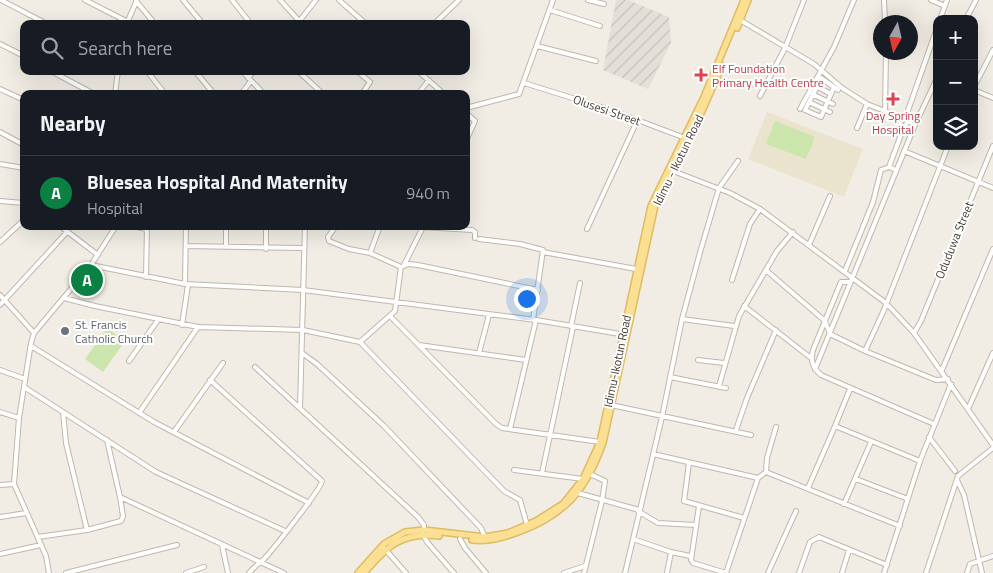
<!DOCTYPE html>
<html lang="en">
<head>
<meta charset="utf-8">
<style>
	body { margin:0; font-family:"Titillium Web",sans-serif; background:#20242c; color:#f1f3f6 }
	.controls { position:absolute; right:15px; top:15px; display:grid; overflow:hidden; border-radius:10px; box-shadow:0 5px 20px #0002 }
	.controls button { width:45px; height:45px; display:grid; place-items:center; padding:0; border:0; border-bottom:1px solid #363941; background:#171b24; color:#f1f3f6; font:25px sans-serif }
	.compass { position:absolute; left:873px; top:15px; width:45px; height:45px; border-radius:50%; background:#171b24; box-shadow:0 5px 20px #0002; rotate:188deg }
	.you { position:absolute; left:526px; top:298px; width:18px; height:18px; margin:-12px; border:4px solid #fff; border-radius:50%; background:#1a73e8; box-shadow:0 0 0 8px #1a73e833 }
	.badge { display:grid; place-items:center; width:32px; height:32px; border-radius:50%; background:#0b8043; color:#fff; font-size:16px; font-weight:700 }
	.pin { position:absolute; translate:-50% -50%; border:2px solid #fff; box-shadow:0 1px 5px #0006 }
	.list { margin:0; padding:0; list-style:none }
	h2 { display:flex; justify-content:space-between; align-items:center; height:65px; margin:0; padding:0 20px; font-size:21px }
	h2 small { font-size:16px; font-weight:400; color:#9ea1a6 }
	.list li { display:grid; grid-template-columns:32px 1fr auto; gap:15px; align-items:center; box-sizing:border-box; height:75px; padding:0 20px; border-top:1px solid #363941 }
	.list b { display:block; font-size:19px; white-space:nowrap }
	.list p { margin:0; font-size:16px; white-space:nowrap; color:#9ea1a6 }
	.list em { font-size:16px; font-style:normal; color:#9ea1a6 }
	.icon { flex:none; width:28px; height:28px; fill:none; stroke:currentColor; stroke-width:2; stroke-linecap:round; stroke-linejoin:round }
	.map { position:relative; flex:none; width:993px; height:573px; overflow:hidden }
	.search { position:absolute; background:#171b24; box-shadow:0 5px 20px #0002; left:20px; top:20px; width:450px; height:55px; display:flex; align-items:center; gap:12px; box-sizing:border-box; padding:0 18px; border-radius:10px; color:#9ea1a6; font-size:19px }
	.panel { position:absolute; background:#171b24; box-shadow:0 5px 20px #0002; left:20px; top:90px; width:450px; height:140px; border-radius:10px }
	.map>svg:first-child { display:block }
	.industrial { fill:url(#industrial-furrows) }
	.education { fill:#eae3ce }
	.pitch { fill:#cbe5ad }
	.lines { fill:none; stroke-linecap:round; stroke-linejoin:round }
	.minor-casing { stroke:#bfb8aa; stroke-width:6 }
	.major-casing { stroke:#dfbc64; stroke-width:8 }
	.minor { stroke:#fff; stroke-width:4 }
	.major { stroke:#fbdf93; stroke-width:5 }
	.health-dot { fill:#e0444e; stroke:#fff; stroke-width:2 }
	.worship-dot { fill:#6b7280; stroke:#fff; stroke-width:2 }
	.labels { text-anchor:middle; dominant-baseline:central; stroke-width:4; stroke-linejoin:round; paint-order:stroke }
	.health-label { font-size:12px; fill:#be3a42; stroke:#fff; text-anchor:start }
	.street-label { font-size:12px; fill:#433d34; stroke:#fff }
	.worship-label { font-size:12px; fill:#5b616d; stroke:#fff; text-anchor:start }
</style>
</head>
<body>
<div class="map">
<svg width="993" height="573" viewBox="0 0 993 573">
	<defs>
		<pattern id="industrial-furrows" width="10" height="10" patternUnits="userSpaceOnUse" patternTransform="scale(1.25)"><rect width="10" height="10" fill="#e3dfd9"/><path d="M-1 1l2-2M0 10L10 0M9 11l2-2" fill="none" stroke="#c4c0bb"/></pattern>
	</defs>
	<rect width="100%" height="100%" fill="#f1ede4"/>
	<path class="industrial" d="M616 0H628L669 17 671 43 648 89 603 70Z"/>
	<path class="education" d="M767 112 863 149 844 197 748 159Z"/>
	<path class="pitch" d="M775 121 815 137 806 159 766 144Z
		M107 328 125 341 103 372 85 359Z"/>
	<g class="lines">
		<g class="minor-casing">
			<path id="minor" d="M1 0 47 24
				M85 0 128 22
				M183 0 203 24
				M232 0 251 24
				M280 0 302 24
				M339 0 366 24
				M588 0 604 4
				M884 0 885 22
				M931 0 945 6
				M136 1 155 24
				M550 10 600 26
				M940 19 947 0
				M966 19 976 0
				M740 20 814 64 842 88 867 104 905 119 915 125
				M127 23 137 0
				M297 24 316 0
				M434 24 459 0
				M0 44 24 56
				M537 46 596 61
				M51 71 94 94
				M147 71 165 94
				M195 71 214 94
				M242 71 264 94
				M298 71 323 94
				M357 71 370 82 362 94
				M418 71 444 94
				M248 78 254 71
				M821 78 838 90
				M821 79 805 110 821 117 834 87
				M524 83 611 110 685 138
				M816 86 831 94
				M974 87 993 50
				M0 89 24 100
				M974 90 993 98
				M115 94 118 71
				M241 94 251 81
				M418 94 429 80
				M812 94 833 104
				M760 96 785 48 804 0
				M809 102 830 112
				M466 108 519 94 553 0
				M800 109 834 47 854 0
				M885 111 886 52
				M466 113 475 121 466 141
				M899 116 902 132
				M905 119 937 28
				M857 128 867 104
				M0 132 24 145
				M904 151 993 188
				M0 164 24 168
				M896 170 889 167 902 132 908 121
				M673 171 730 193 760 209 886 303 914 333 993 445
				M0 201 24 203
				M60 226 98 255
				M131 226 147 229
				M226 226V247
				M336 226 328 237 329 241 349 249 370 253 401 267
				M422 227 472 230 475 232V238
				M587 229 638 119
				M479 239 520 244 543 250 533 320
				M0 242 24 220
				M809 245 830 196
				M186 246 302 248
				M266 249V226
				M543 252 636 269
				M370 253 380 226
				M91 265 185 284 303 290 536 320 626 335
				M404 265 423 227
				M767 271 825 321 830 334 865 351 936 380 948 379
				M845 271 873 202 881 170 889 167
				M146 277 147 226
				M732 280 750 224 760 209
				M849 282H841L813 350C810 361 813 368 821 375L934 424
				M185 284 186 226
				M0 295 34 333
				M64 298 95 306 198 327 303 330 360 342 395 311 401 267 409 264 418 265 538 290
				M0 305 67 232
				M744 306 811 358
				M390 316 496 424 502 428 600 442
				M682 319 734 326
				M182 325 188 285
				M571 326 580 283
				M914 333 921 321 993 146
				M360 342 504 491 520 500 527 525
				M419 345 526 360
				M31 346 154 422 309 503
				M865 351 884 310 948 146
				M302 353 317 364 384 426 481 528 485 537
				M479 353 489 315
				M698 360 724 363
				M129 361 158 320
				M255 367 418 517 424 525V530
				M815 369 915 125 937 78
				M0 370 25 379
				M942 370 993 249
				M670 377 726 388
				M210 380 322 481C321 489 272 551 263 560 258 564 254 567 249 573
				M719 386 739 316 777 251 793 232
				M24 387 156 472 285 531
				M611 405 751 435
				M300 408 305 226
				M968 409 993 353
				M0 412 19 418
				M63 412 66 443 87 530
				M139 413 198 327
				M835 426 850 389
				M510 429 536 320
				M736 430 747 398 776 330
				M174 432 223 363
				M929 437 955 471
				M107 440 120 497 284 573
				M653 454 758 478
				M689 463 684 501 744 518
				M514 470 583 479
				M766 472 900 526
				M766 472 767 458 776 427
				M542 473 573 327
				M856 479 908 499
				M957 480 964 495 982 573
				M0 485 14 484
				M808 488 835 426 920 461
				M578 493 639 510
				M844 504 871 442
				M699 506 691 560 693 563 726 573
				M638 511 658 523 696 525
				M0 517 26 513
				M423 534 427 542 454 573
				M38 537 87 530 121 521 123 516 120 497
				M460 539 465 548 486 573
				M633 539 671 552 690 556
				M222 545 228 573
				M385 549 406 573
				M0 554 41 545
				M49 573 46 556 14 484 19 418 31 343 34 333 91 265 116 226
				M66 573 177 545
				M186 573 204 567
				M564 573 585 566
				M584 573 602 501 605 481 590 474
				M625 573 662 417 682 319 701 249 719 188 738 161
				M667 573 671 552
				M726 573 758 478 766 472
				M768 573 796 511
				M799 573 810 542 819 537 887 565
				M842 573 849 550
				M884 573 920 461 951 384
				M926 573 958 476 993 448
				M967 573 970 564 993 556"/>
		</g>
		<g class="major-casing">
			<path id="major" d="M737 28 748 0
				M472 540C489 542 505 537 521 531 566 514 587 488 603 443L656 201 699 118 722 66
				M358 573 384 544 405 532 424 530 485 537 508 533 536 521 563 504 583 479 600 442 651 206 704 97 744 0
				M364 573C387 547 401 531 439 536"/>
		</g>
		<use href="#minor" class="minor"/>
		<use href="#major" class="major"/>
	</g>
	<g class="health-dot">
		<path d="M698.5 67.5h5v5h5v5h-5v5h-5v-5h-5v-5h5z"/>
		<path d="M890.5 91.5h5v5h5v5h-5v5h-5v-5h-5v-5h5z"/>
	</g>
	<circle class="worship-dot" cx="65" cy="331" r="5"/>
	<g class="labels">
		<g class="health-label">
			<text x="712" y="68">Elf Foundation<tspan x="712" dy="14">Primary Health Centre</tspan></text>
			<text x="893" y="115" text-anchor="middle">Day Spring<tspan x="893" dy="14">Hospital</tspan></text>
		</g>
		<g class="street-label">
			<text transform="translate(607 110) rotate(19)">Olusesi Street</text>
			<text transform="translate(678 160) rotate(-64)">Idimu - Ikotun Road</text>
			<text transform="translate(954 240) rotate(-68)">Oduduwa Street</text>
			<text transform="translate(617 361) rotate(-78)">Idimu-Ikotun Road</text>
		</g>
		<g class="worship-label">
			<text x="75" y="324">St. Francis<tspan x="75" dy="14">Catholic Church</tspan></text>
		</g>
	</g>
</svg>
<div class="controls">
<button>+</button>
<button>−</button>
<button><svg class="icon" aria-label="layers" viewBox="0 0 24 24"><path d="M12 4l9 5-9 5-9-5zM3 14l9 5 9-5"/></svg></button>
</div>
<svg class="compass" viewBox="-18 -18 36 36"><path d="M0-13l5 13h-10z" fill="#e53935"/><path d="M0 13l5-13h-10z" fill="#9ea1a6"/></svg>
<div class="you"></div>
<div class="pin badge" style="left:87px;top:280px">A</div>
<div class="search"><svg class="icon" aria-label="search" viewBox="0 0 24 24"><circle cx="10" cy="10" r="6"/><path d="M15 15l6 6"/></svg>Search here</div>
<section class="panel">
<h2>Nearby<small></small></h2>
<ul class="list">
<li><span class="badge">A</span><div><b>Bluesea Hospital And Maternity</b><p>Hospital</p></div><em>940 m</em></li>
</ul>
</section>
</div>
</body>
</html>
